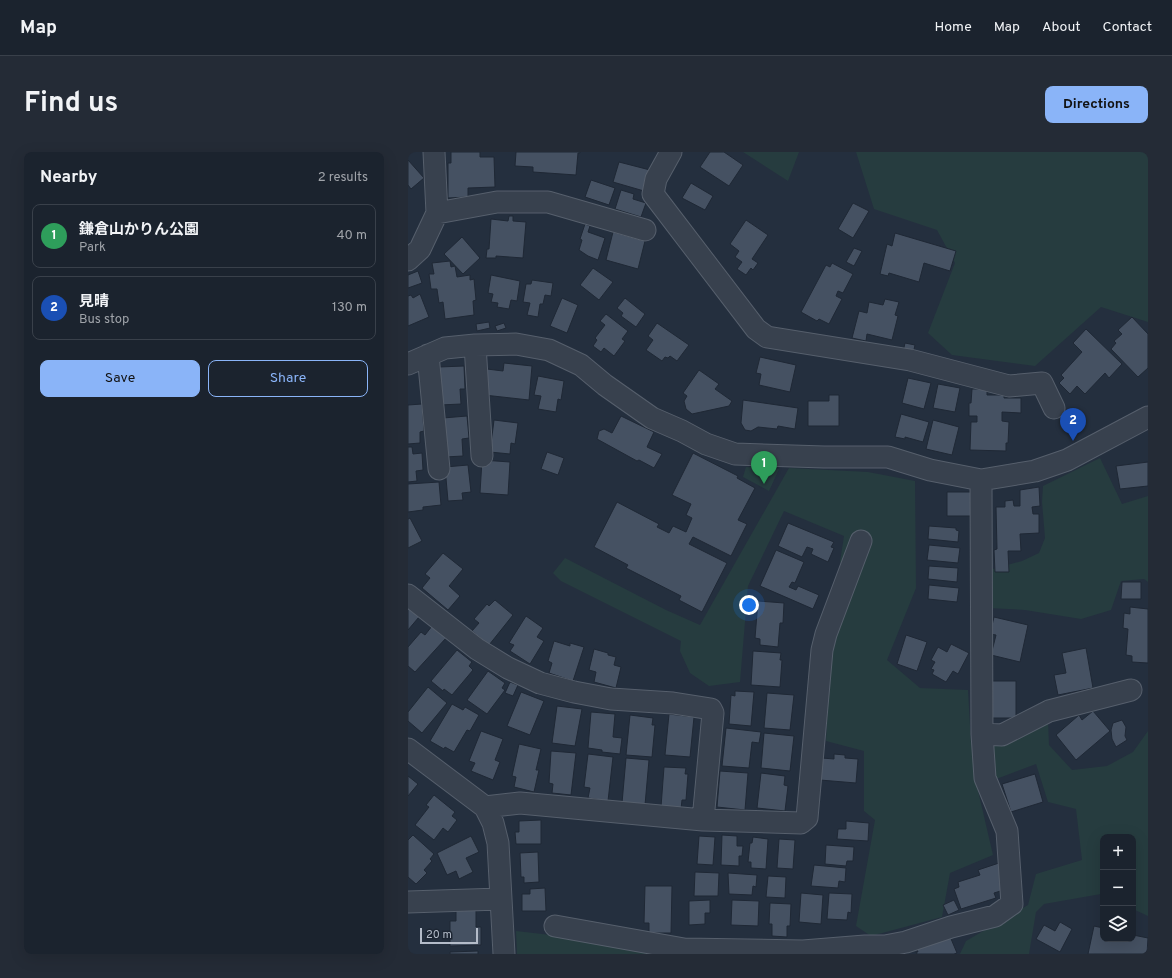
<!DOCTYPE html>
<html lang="en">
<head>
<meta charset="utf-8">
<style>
	body { margin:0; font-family:Overpass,"Noto Sans JP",sans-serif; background:#242b36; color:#f1f3f6 }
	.controls { position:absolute; right:12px; bottom:12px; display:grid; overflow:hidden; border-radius:8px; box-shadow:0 4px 16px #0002 }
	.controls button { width:36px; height:36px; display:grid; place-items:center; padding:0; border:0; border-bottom:1px solid #39404a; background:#1b232e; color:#f1f3f6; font:20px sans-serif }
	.scale { position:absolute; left:12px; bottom:10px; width:58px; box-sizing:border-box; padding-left:4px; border:2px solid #b4bcc9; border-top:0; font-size:11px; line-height:14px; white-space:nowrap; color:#b4bcc9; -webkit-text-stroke:3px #1d2633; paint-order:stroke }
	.you { position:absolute; left:341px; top:453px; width:14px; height:14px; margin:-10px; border:3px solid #fff; border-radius:50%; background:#1a73e8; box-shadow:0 0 0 6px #1a73e833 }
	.badge { display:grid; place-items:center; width:26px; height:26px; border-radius:50%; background:#8ab4f8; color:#fff; font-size:13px; font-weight:700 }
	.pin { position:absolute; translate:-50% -33px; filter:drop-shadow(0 1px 2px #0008) }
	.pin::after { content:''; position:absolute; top:21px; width:14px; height:12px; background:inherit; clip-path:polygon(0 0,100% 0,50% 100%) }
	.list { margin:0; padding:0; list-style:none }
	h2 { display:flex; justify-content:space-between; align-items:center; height:52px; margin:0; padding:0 16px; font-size:17px }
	h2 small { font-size:13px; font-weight:400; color:#a0a4aa }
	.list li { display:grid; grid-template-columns:26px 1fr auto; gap:12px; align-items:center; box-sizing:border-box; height:64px; margin:0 8px 8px; padding:0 8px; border:1px solid #39404a; border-radius:8px }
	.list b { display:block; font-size:15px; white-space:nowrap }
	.list p { margin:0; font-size:13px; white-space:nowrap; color:#a0a4aa }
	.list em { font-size:13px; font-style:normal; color:#a0a4aa }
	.actions { display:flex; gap:8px; padding:12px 16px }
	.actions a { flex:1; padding:9px 0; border:1px solid #8ab4f8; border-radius:8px; text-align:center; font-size:14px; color:#8ab4f8 }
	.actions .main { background:#8ab4f8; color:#111 }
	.icon { flex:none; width:22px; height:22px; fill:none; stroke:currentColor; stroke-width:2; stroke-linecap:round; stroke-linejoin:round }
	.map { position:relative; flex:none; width:740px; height:802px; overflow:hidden; border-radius:8px }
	header { display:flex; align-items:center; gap:24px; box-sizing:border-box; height:56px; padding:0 20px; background:#1b232e; border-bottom:1px solid #39404a }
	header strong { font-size:19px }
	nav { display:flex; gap:22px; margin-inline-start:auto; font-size:14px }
	.intro { display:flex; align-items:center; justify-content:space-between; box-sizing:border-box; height:96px; padding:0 24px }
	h1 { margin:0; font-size:28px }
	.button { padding:10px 18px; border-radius:8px; background:#8ab4f8; color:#111; font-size:14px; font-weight:700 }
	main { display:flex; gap:24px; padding:0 24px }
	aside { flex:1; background:#1b232e; border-radius:8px; box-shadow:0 4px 16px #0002 }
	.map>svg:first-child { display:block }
	.green { fill:#263c3f }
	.building { fill:#455162; stroke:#1f2835 }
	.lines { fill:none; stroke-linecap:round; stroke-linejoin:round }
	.minor-casing { stroke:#565f6c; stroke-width:23 }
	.minor { stroke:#38414e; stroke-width:21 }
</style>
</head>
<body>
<header>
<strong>Map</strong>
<nav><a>Home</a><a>Map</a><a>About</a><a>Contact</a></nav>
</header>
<div class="intro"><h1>Find us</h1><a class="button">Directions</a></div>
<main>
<aside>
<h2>Nearby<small>2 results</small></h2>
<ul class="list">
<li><span class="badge" style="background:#2e9e5b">1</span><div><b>鎌倉山かりん公園</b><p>Park</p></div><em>40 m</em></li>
<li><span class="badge" style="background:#1a4fb4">2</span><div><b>見晴</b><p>Bus stop</p></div><em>130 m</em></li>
</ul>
<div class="actions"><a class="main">Save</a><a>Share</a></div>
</aside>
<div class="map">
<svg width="740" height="802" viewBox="0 0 740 802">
	<rect width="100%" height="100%" fill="#242f3e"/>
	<path class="green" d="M335 0H391L380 29Z
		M448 0H740V170L693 155 627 214 544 203 520 181 547 111 529 78 466 57Z
		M692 306 714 352 740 344V430L736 427 713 429 703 458 673 467 617 458 580 456 578 419 614 409 631 401 637 386 634 350 635 334Z
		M338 315 371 317 361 339 335 325Z
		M381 316 460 320 507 329 508 436 479 508 512 536 560 538 563 591 598 589 640 568 641 593 664 618 699 614 725 600 740 579V764L725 757V685H695V743L693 742 636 752 628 760 621 802H552L558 789 620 753 628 722 674 708 668 657 640 650 628 612 591 626 568 630 585 703 542 721 534 765 463 784 448 774 467 668 456 659V599L418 589 423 488 452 421 432 410 436 384 376 359 340 434 332 530 301 534 282 521 272 499 273 489 153 429 145 421 157 406 258 458 292 473Z
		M108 779 204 790 266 802H109Z"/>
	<path class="building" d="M43 0H72V5H86L87 35 60 36V45L40 46V11H43Z
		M108 0H172V1H170L168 23 125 20V15L107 14Z
		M302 0H316L335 13 321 34 292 15Z
		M0 8 16 26 3 37 0 33Z
		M211 10 242 18 236 39 205 30Z
		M183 28 207 36 201 53 177 45Z
		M283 31 305 44 297 58 274 46Z
		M213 38 226 42 225 47 238 51 233 65 207 57Z
		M445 51 461 59 445 86 430 77Z
		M101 64H105V69L118 70 115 106 88 104V106H78L79 97H81L83 67 100 69Z
		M338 68 360 83 344 107 350 111 345 118 343 116 338 123 329 117 334 110 327 105 331 99 322 92Z
		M177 72 182 74 180 80 197 86 190 108 180 104 171 98 174 88 172 87Z
		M205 80 237 89 230 117 198 108Z
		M487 81 548 99 542 119 516 111 511 130 481 121 480 124 472 122 479 92 484 94Z
		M54 85 72 106 55 122 36 102Z
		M446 96 454 99 446 114 438 110Z
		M42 109 43 115 47 114 49 125 62 123V128L66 127 68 148 65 149 66 163 37 167 35 150 31 151 29 137H23L21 122H26L24 111Z
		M424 111 445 122 435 141 430 139 428 144 434 147 421 172 411 167 409 169 393 160 418 113 422 115Z
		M185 116 205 130 191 148 172 133Z
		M10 119 14 131 0 136V123Z
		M83 123 112 129 109 149 103 148 101 157 89 155 90 151 83 150 85 142 80 141Z
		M124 128 145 131 143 144 137 143 135 152H132L130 165 119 163 122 151 115 150 118 132H123Z
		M12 142 21 165 0 174V144L3 143 5 146Z
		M154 146 170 153 159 181 142 174Z
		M217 146 237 162 228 175 213 164 215 161 209 156Z
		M477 147 491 150 487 163 490 164 484 188 459 182 458 189 444 186 451 159 459 161 461 150 475 153Z
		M198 162 220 179 214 187 217 189 206 204 196 196 193 200 185 194 189 188 187 186 197 173 192 169Z
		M724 165 740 182V216L730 225 703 197 708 191 706 189 714 182 710 178Z
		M81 170 82 176 69 179 68 172Z
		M96 171 98 176 89 179 87 174Z
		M249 171 281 193 269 209 262 204 260 206 257 205 254 209 238 198 245 188 240 184Z
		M678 177 714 212 701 226 697 221 677 242 669 234 662 242 651 231 656 226 653 223 674 200 665 191Z
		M497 191 507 193 505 202 495 200Z
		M352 205 388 213 382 240 351 233 353 222 348 221Z
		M96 211 124 214 121 248 76 243 79 217 95 219Z
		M56 214 57 237H52L53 252 32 253 31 215Z
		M291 218 311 232 307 237 324 249 321 254 284 262 278 257 276 249 279 244 275 241Z
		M130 224 156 229 153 248 150 247 148 260 130 257 133 244 126 243Z
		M500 226 523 231 516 257 494 251Z
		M530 232 552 236 547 260 525 256Z
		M564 237H579V243H596V246H613V261L594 260V269L601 270 600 291H598V299L562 298 563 270H569V264H561V251H563Z
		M421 243H431V274H400V249H421Z
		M335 248 390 256 387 277 370 274 369 277 350 275 343 279 337 278 333 271Z
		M14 252 16 279 12 280V291L0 292V253Z
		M493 262 521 270 515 290 497 285V287L487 285Z
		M59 264 61 286 54 287 55 304 37 305 35 266Z
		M213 264 246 280 239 295 254 302 246 316 231 308 229 309 189 287 191 279 196 277 204 281Z
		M86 268 110 271 107 292 103 291 102 302 82 300Z
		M525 268 551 275 544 303 518 297Z
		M0 295H4L5 302 14 301 15 318 8 319 9 329 0 330Z
		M139 300 156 306 150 323 133 317Z
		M285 301 330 324 329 326 347 336 330 368 339 372 323 404 285 385 281 392 319 411 294 460 271 448 273 444 218 416 220 413 186 395 209 350 251 372 249 375 261 381 265 374 278 380 284 366 278 363 283 352 264 343Z
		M74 308 102 310 100 343 72 341Z
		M740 310V334L712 337 708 314Z
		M60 313 63 340 54 341 55 348 40 349 37 315Z
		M31 330 33 353 15 355V358L0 360V332Z
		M631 335 632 354 624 355 625 362H631V381L612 382 613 399H600L601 420H587L586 398 589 397 588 355H597V349L605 348 606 354H612V338Z
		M539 340H563V364H539Z
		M2 366 14 389 0 396V367Z
		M380 371 426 390 423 395 426 396 420 410 403 402 405 397 399 395 394 405 370 394Z
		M521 374 548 376V378L551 379 550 390 520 387Z
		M521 393 552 396 550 411 519 408Z
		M368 398 396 410 387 431 384 430 381 435 388 438 390 434 411 443 405 457 352 434Z
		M35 401 55 417 41 434 52 444 40 458 14 436 22 426 17 422Z
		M521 414 550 416 549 430 520 427Z
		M714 430H733V447H713Z
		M521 433 551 436 549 450 520 447Z
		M87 448 105 463 81 493 64 479 71 471 66 467 79 452 81 454Z
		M350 449 376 451 375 471H372L370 495 352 493V487L347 486Z
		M722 455 740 457V511L724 510V504L718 503 720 477 715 476 716 461 722 462Z
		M0 456 11 465 0 478Z
		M118 464 135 476 129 485 136 489 122 512 102 499 106 493 101 491Z
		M586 465 620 473 612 510 583 503 588 483 582 482Z
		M24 474 38 486 7 520 0 514V495L13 480 17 483Z
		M498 483 519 490 509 519 489 512Z
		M146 489 162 494V491L176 495 165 529 141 521 144 511 140 509Z
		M543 492 561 501 550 522 545 519 538 530 524 522 526 518 523 517 527 510 523 508 530 495 539 500Z
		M678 496 685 536 650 543 646 523 658 521 654 501Z
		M186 497 200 501V503L208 505 206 513 213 515 208 536 186 530 188 520 181 518Z
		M49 498 64 510 61 514 65 518 44 543 36 537 35 539 23 529Z
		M345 499 373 501 372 508H374L372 535 343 533Z
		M80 519 97 531 94 536 97 538 79 562 59 548Z
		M582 529H608V566H582Z
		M102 530 110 533 105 544 97 541Z
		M20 535 39 551 14 581 0 569V560Z
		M327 539 346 540 343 574 321 572 323 543 327 544Z
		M113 540 136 549 122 583 99 574Z
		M359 541 386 543 382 578 356 576Z
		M44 552 55 558 57 555 71 563 62 579 59 578 46 600 37 595 36 597 22 589Z
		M149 554 174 557 167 594 144 591Z
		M685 559 702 579 668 608 648 583 671 563 674 568Z
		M183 560 207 562 205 585 214 586 212 602 194 600V598L180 596Z
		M261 562 286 565 282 605 257 603Z
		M222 563 245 566 244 573H247L244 605 218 603Z
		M714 568 718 575 717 584 719 588 708 595 704 587 703 578 705 571Z
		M318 576 353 580 351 591 344 590 341 616 314 614Z
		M73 579 95 587 87 608 92 610 85 628 63 619 67 611 61 609Z
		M356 581 386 584 382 619 353 616Z
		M111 592 133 597 128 618H131L126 640 106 635 108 625 104 624Z
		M143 599 168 601 163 643 144 641 145 632 141 631Z
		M180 602 205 605 200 649 180 646 182 636 176 635Z
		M426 602 437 603V606L450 607 448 631 412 628 414 606 426 607Z
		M218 606 241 608 237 653 214 651Z
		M256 615 278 616 277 622H280L278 648H274L273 657 253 655Z
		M312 619 340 621 337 658 309 655Z
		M353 621 377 624 376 633 380 634 377 659 349 656Z
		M627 622 635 650 603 660 594 632Z
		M0 624 10 632 0 644Z
		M26 643 47 660 44 664 49 668 40 680 35 676 26 688 7 673 21 655 18 653Z
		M133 668V692H108L107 680H111V669Z
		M438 669 461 671 460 689 429 687 430 677H438Z
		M5 683 26 702 22 707 24 709 16 718 19 721 8 732 0 725V688Z
		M314 683 329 684V694H335L334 704H331V714L313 713Z
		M63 684 71 700 58 706 65 720 51 727 48 719 39 723 29 701Z
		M291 684 307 685 305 713 289 712Z
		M345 685 360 687 358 717 343 716V710H340L342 691H344Z
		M371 687 387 688 385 717 369 716Z
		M418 693 446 695 445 709H439L438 714 417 712Z
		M130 700 131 730 116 731V725H113L112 701Z
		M591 711 599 737 586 741 588 746 553 757 546 737 551 735 550 730 572 723 570 718Z
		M406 713 438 716 437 730 431 729 430 736 403 734Z
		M287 720 311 721 310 744H286Z
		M320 721 349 723 348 735 345 734 344 743 321 742Z
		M360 724 378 725 377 746 358 745Z
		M237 734H264L263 781H241V771H236Z
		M137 736 138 759H114V742H122V737Z
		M393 741 415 743 413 772 391 770Z
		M421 741 444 742 443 761 440 760 439 768 419 767Z
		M302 748V761H297V772L281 773V749Z
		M324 748 351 749 350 774 323 773Z
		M546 748 551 758 540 763 535 753Z
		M362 751 383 752 382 774H379V785L364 784V772H361Z
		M48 758H68V775H73V793L42 794V769H48Z
		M652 770 664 777 652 800 628 787 636 773 647 779Z
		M686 774 695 776V787H725V783L740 786 739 802H680Z
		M541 782 549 801 546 802H509L508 800H510L508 795Z
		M70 799V802H42V800Z"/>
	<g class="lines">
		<g class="minor-casing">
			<path id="minor" d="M263 0 248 27 245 42 348 177 359 185 502 208 601 234 634 231 646 256
				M29 61 89 50H140L237 78
				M0 108 12 97 29 61 26 0
				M67 193 74 304
				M20 203 31 317
				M0 212 37 196 67 193 108 192 141 198 173 213 197 233 244 266 274 279 298 292 327 302 416 305H480L522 318 573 328 627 319 659 308 740 265
				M573 328 574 582 594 583 641 559 723 538
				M0 443 69 497 100 516 132 531 166 540 203 547 265 551 303 557 305 561 295 668
				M0 597 77 655 85 671 90 691 96 802
				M77 655 112 651 295 668 393 671 399 666 414 498 418 482 453 389
				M0 750 92 747
				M147 774 276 797 395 799 457 794H477L498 790 543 775 587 764 604 752 599 679 577 626 574 582"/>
		</g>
		<use href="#minor" class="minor"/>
	</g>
</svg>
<div class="controls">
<button>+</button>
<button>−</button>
<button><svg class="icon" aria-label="layers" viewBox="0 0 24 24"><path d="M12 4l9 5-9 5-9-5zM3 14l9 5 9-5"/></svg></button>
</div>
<div class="scale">20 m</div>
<div class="you"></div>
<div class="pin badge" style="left:356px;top:332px;background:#2e9e5b">1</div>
<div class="pin badge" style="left:665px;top:289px;background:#1a4fb4">2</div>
</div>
</main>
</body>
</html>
